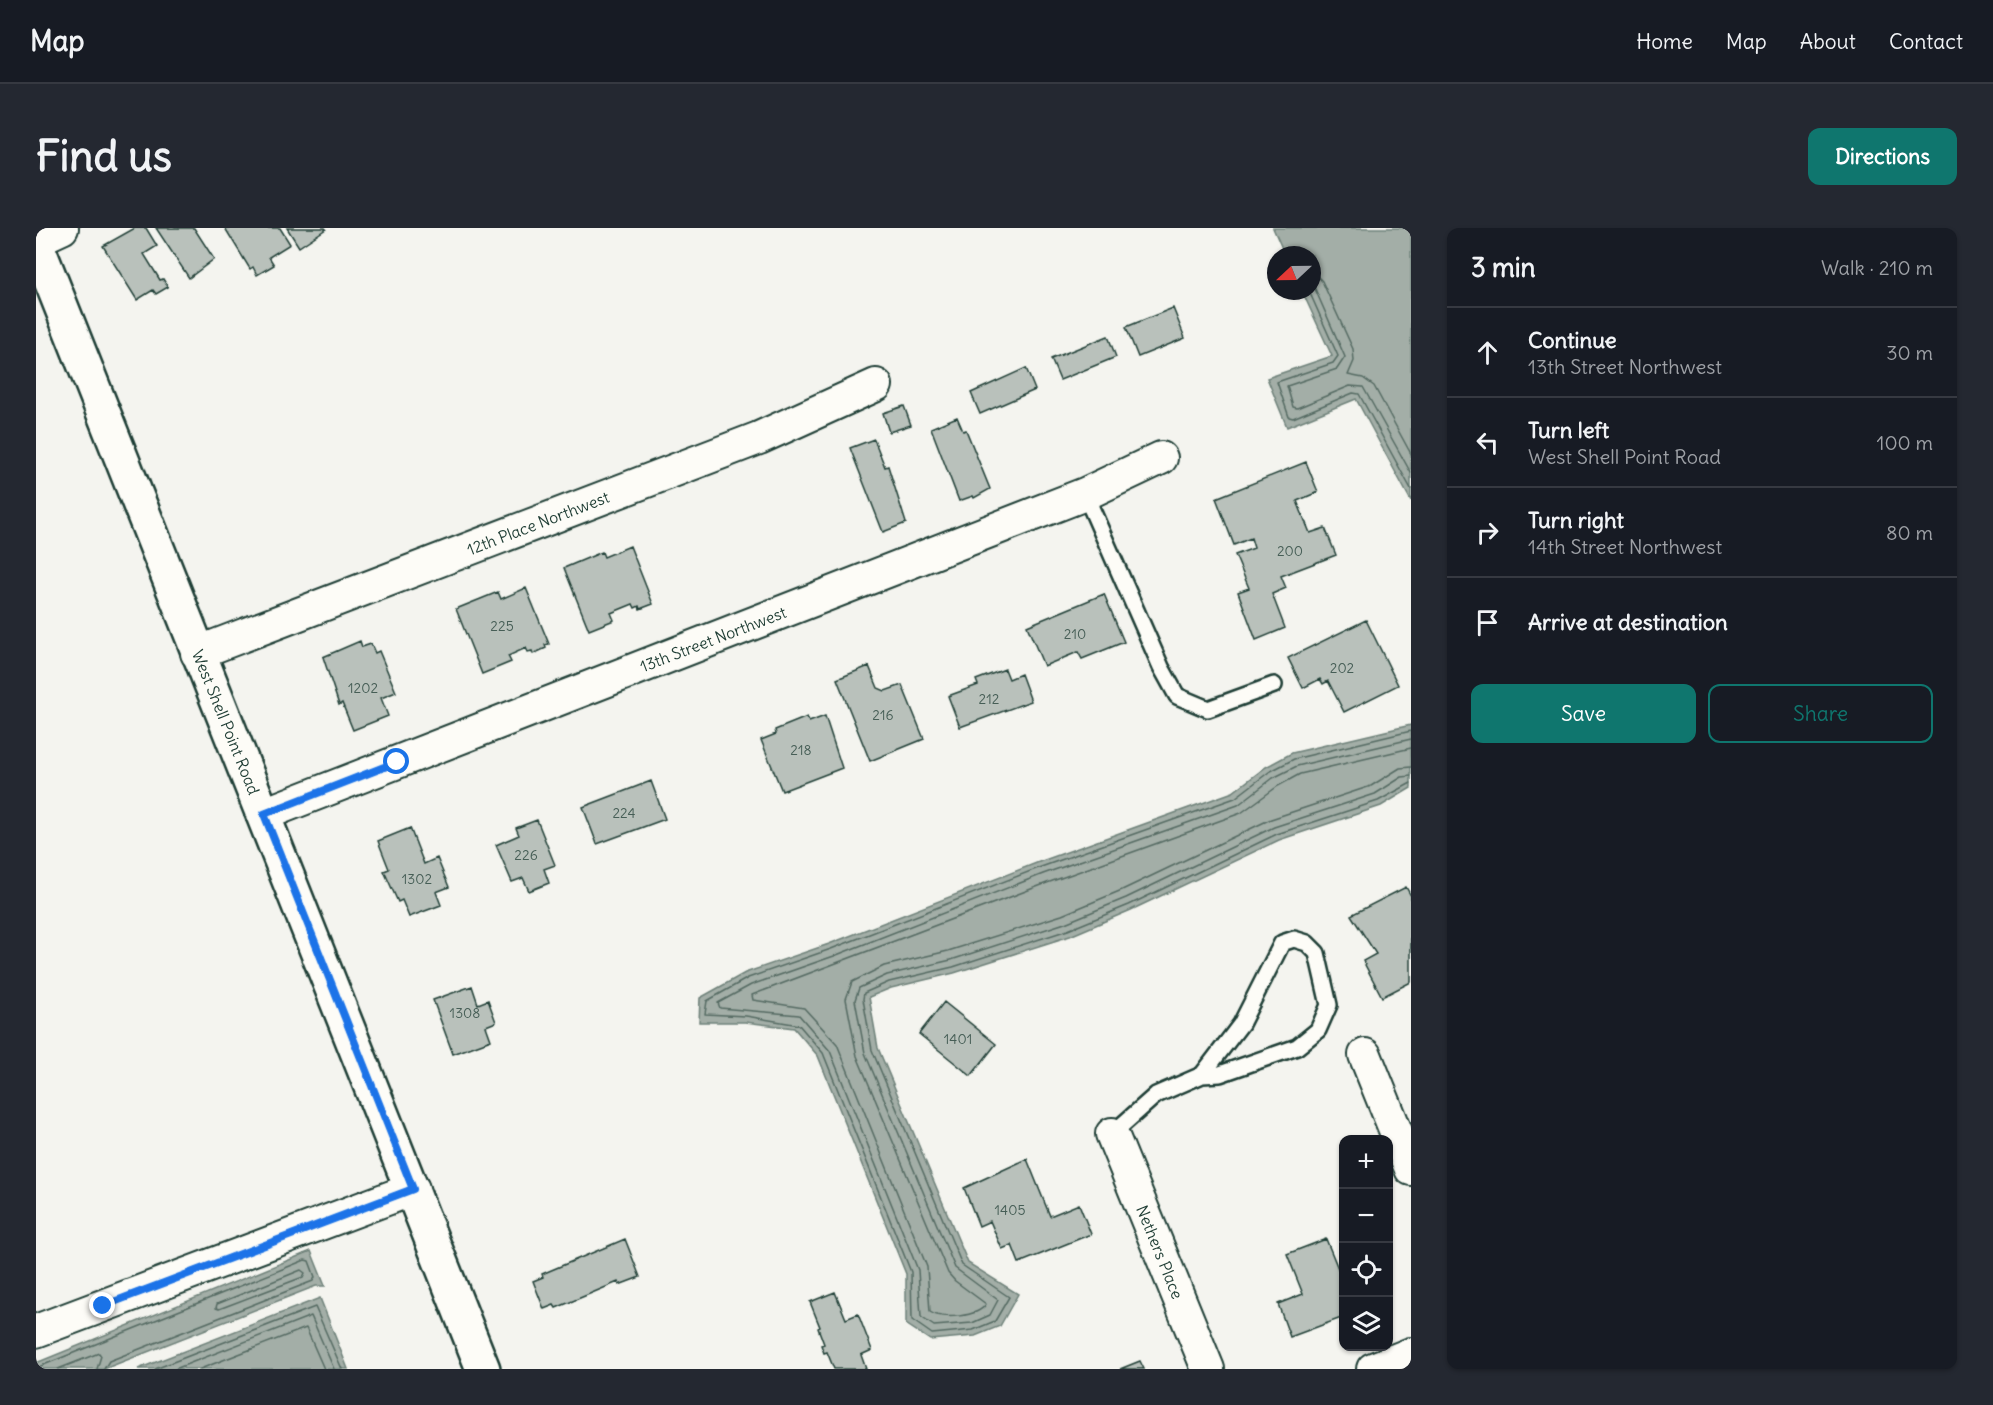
<!DOCTYPE html>
<html lang="en">
<head>
<meta charset="utf-8">
<style>
	body { margin:0; font-family:Delius,sans-serif; background:#242831; color:#f1f3f6 }
	.controls { position:absolute; right:18px; bottom:18px; display:grid; overflow:hidden; border-radius:12px; box-shadow:0 2px 4px #0004 }
	.controls button { width:54px; height:54px; display:grid; place-items:center; padding:0; border:0; border-bottom:2px solid #363941; background:#171b24; color:#f1f3f6; font:30px sans-serif }
	.compass { position:absolute; left:1231px; top:18px; width:54px; height:54px; border-radius:50%; background:#171b24; box-shadow:0 2px 4px #0004; rotate:248deg }
	.stop { position:absolute; width:18px; height:18px; margin:-14px; border:4px solid #1a73e8; border-radius:50%; background:#fff }
	.stop.end { background:#1a73e8; border-color:#fff; box-shadow:0 2px 6px #0008 }
	.list { margin:0; padding:0; list-style:none }
	h2 { display:flex; justify-content:space-between; align-items:center; height:78px; margin:0; padding:0 24px; font-size:26px }
	h2 small { font-size:20px; font-weight:400; color:#9ea1a6 }
	.list li { display:grid; grid-template-columns:39px 1fr auto; gap:18px; align-items:center; box-sizing:border-box; height:90px; padding:0 24px; border-top:2px solid #363941 }
	.list b { display:block; font-size:22px; white-space:nowrap }
	.list p { margin:0; font-size:20px; white-space:nowrap; color:#9ea1a6 }
	.list em { font-size:20px; font-style:normal; color:#9ea1a6 }
	.actions { display:flex; gap:12px; padding:18px 24px }
	.actions a { flex:1; padding:14px 0; border:2px solid #0f766e; border-radius:12px; text-align:center; font-size:21px; color:#0f766e }
	.actions .main { background:#0f766e; color:#fff }
	.icon { flex:none; width:33px; height:33px; fill:none; stroke:currentColor; stroke-width:2; stroke-linecap:round; stroke-linejoin:round }
	.map { position:relative; flex:none; width:1375px; height:1141px; overflow:hidden; border-radius:12px }
	header { display:flex; align-items:center; gap:36px; box-sizing:border-box; height:84px; padding:0 30px; background:#171b24; border-bottom:2px solid #363941 }
	header strong { font-size:28px }
	nav { display:flex; gap:33px; margin-inline-start:auto; font-size:21px }
	.intro { display:flex; align-items:center; justify-content:space-between; box-sizing:border-box; height:144px; padding:0 36px }
	h1 { margin:0; font-size:42px }
	.button { padding:15px 27px; border-radius:12px; background:#0f766e; color:#fff; font-size:21px; font-weight:700 }
	main { display:flex; gap:36px; padding:0 36px }
	aside { flex:1; background:#171b24; border-radius:12px; box-shadow:0 2px 4px #0004 }
	.map>svg:first-child { display:block }
	.water { fill:#a3aea7; stroke:#6e8179; stroke-width:1.5 }
	.lines { fill:none; stroke-linecap:round; stroke-linejoin:round }
	.shore { stroke:#546a62; stroke-width:1.5 }
	.building { fill:#b9c1bb; stroke:#1f3d34; stroke-width:1.5 }
	.lane-casing { stroke:#1f3d34; stroke-width:20 }
	.street-casing { stroke:#1f3d34; stroke-width:36 }
	.secondary-casing { stroke:#1f3d34; stroke-width:38 }
	.lane { stroke:#fdfcf7; stroke-width:15 }
	.street { stroke:#fdfcf7; stroke-width:32 }
	.secondary { stroke:#fdfcf7; stroke-width:33 }
	.route { stroke:#1a73e8; stroke-width:8 }
	.labels { text-anchor:middle; dominant-baseline:central; stroke-width:4.5; stroke-linejoin:round; paint-order:stroke }
	.number-label { font-size:14px; fill:#465e56 }
	.street-label { font-size:16px; fill:#1f3d34; stroke:#fdfcf7 }
</style>
</head>
<body>
<header>
<strong>Map</strong>
<nav><a>Home</a><a>Map</a><a>About</a><a>Contact</a></nav>
</header>
<div class="intro"><h1>Find us</h1><a class="button">Directions</a></div>
<main>
<div class="map">
<svg width="1375" height="1141" viewBox="0 0 1375 1141">
	<rect width="100%" height="100%" fill="#f4f4ef"/>
	<filter id="ink" filterUnits="userSpaceOnUse"><feTurbulence type="fractalNoise" baseFrequency=".0167" numOctaves="2"/><feDisplacementMap in="SourceGraphic" scale="12" xChannelSelector="R" yChannelSelector="G"/><feConvolveMatrix kernelMatrix="1 2 1 2 8 2 1 2 1" color-interpolation-filters="sRGB"/></filter>
	<g filter="url(#ink)">
		<path class="water" d="M1237 0H1375V273L1320 171 1251 199 1231 150 1296 128 1266 63H1276V27H1249Z
			M1375 497V560L1345 578 1243 612 1095 682 1034 708 918 745 855 760 833 769 842 820 932 1035 982 1066 964 1098 939 1108 894 1112 870 1096V1046L782 828 758 800 709 794H663L664 770 709 745 793 716 1003 634 1197 564 1230 539 1256 525Z
			M275 1023 289 1058H280L68 1141H0V1135Z
			M284 1070 312 1141H102Z"/>
		<g class="lines">
			<path class="shore" d="M1276 43 1286 53 1317 121 1318 133 1312 147 1327 150 1338 158 1375 226
				M1276 54 1309 129 1301 141 1251 158 1257 179 1261 180 1314 158 1327 159 1375 245
				M1273 63 1302 128 1297 135 1241 154 1253 189 1257 190 1317 165 1323 166 1375 261
				M1375 503 1258 531 1233 544 1199 570 1005 639 795 721 712 750 671 773 669 786 710 788 763 797 787 825 875 1044 876 1092 896 1106 937 1102 959 1093 973 1069 926 1037 836 822 827 771 828 765 853 754 917 739 1032 702 1093 677 1241 606 1342 573 1375 555
				M1375 511 1261 538 1237 550 1202 577 1007 646 798 728 715 757 682 775 684 780 763 787 794 823 882 1042 885 1089 898 1098 936 1095 954 1087 962 1072 919 1040 829 825 819 772 823 760 851 747 915 732 1029 695 1090 670 1238 599 1339 566 1366 549 1375 548
				M1375 520 1264 546 1242 558 1205 585 1011 655 716 767 717 772 768 780 801 816 891 1039 894 1084C906 1092 942 1089 950 1076L919 1053 912 1045 821 828 810 771 816 754 848 738 912 723 1026 687 1086 662 1235 591 1335 558 1364 540 1375 539
				M265 1042 269 1045 267 1049 183 1081 180 1080 181 1076Z
				M0 1140 269 1032 273 1033 279 1049 277 1053 73 1133 68 1141
				M22 1141 63 1125 65 1128 61 1141
				M119 1141 279 1079 306 1141
				M139 1141 275 1088 298 1141
				M164 1141 270 1100 288 1141"/>
		</g>
		<path class="building" d="M99 0H110L121 18 108 26 124 52 127 51 132 59 120 66 117 62 101 72 67 18Z
			M120 0H158L178 31 153 50Z
			M189 0H244L254 16 233 29 238 37 221 47 217 39 214 41Z
			M251 0H289L290 1 263 19Z
			M1137 80 1149 110 1102 129 1090 99Z
			M1072 108 1080 129 1024 152 1015 131Z
			M990 140 999 162 944 186 935 165Z
			M868 178 875 197 853 204 847 185Z
			M921 189 927 203 930 202 954 261 938 270 937 268 923 273 895 200Z
			M838 211 849 239 852 238 870 295 847 304 814 220Z
			M1270 234 1282 264 1261 273 1274 305 1289 300 1300 327 1245 348 1250 360 1236 366 1249 400 1220 412 1202 364 1213 360 1199 327 1218 320 1215 310 1198 317 1180 270Z
			M594 318 617 376 604 381 603 378 599 380 597 376 575 385 578 392 553 402 528 340 566 324 568 329Z
			M490 360 513 416 509 417 510 420 497 426 496 423 492 424 490 420 472 428 475 434 446 446 420 381 462 364 465 371Z
			M1068 366 1088 414 1046 431 1042 424 1008 438 991 398Z
			M1330 392 1362 457 1308 484 1292 453 1287 456 1284 451 1267 460 1252 430Z
			M324 413 326 419 335 416 339 425 343 423 360 464 345 470 352 488 317 502 306 475 303 477 287 429Z
			M833 438 842 460 849 463 866 457 888 511 834 533 801 451Z
			M969 441 973 451 985 446 995 473 924 499 912 468 942 457 940 452Z
			M789 488 806 540 746 563 725 512 740 506 739 502 771 489 773 494Z
			M615 553 629 591 561 616 547 579Z
			M501 592 519 637 508 641 513 655 493 663 487 650 476 654 460 617 483 607 480 600Z
			M374 600 388 636 401 630 413 659 400 664 405 677 373 689 366 672 362 674 348 643 353 641 342 613Z
			M1370 659 1375 668V754L1346 769 1327 733 1340 726 1315 687Z
			M436 758 442 776 452 772 460 794 450 798 455 812 417 826 397 772Z
			M908 774 960 816 935 848 883 806Z
			M991 931 1014 988 1043 976 1055 1006 983 1035 976 1017 966 1021 954 993 943 998 928 960Z
			M589 1011 604 1049 583 1057 582 1054 520 1080 518 1077 508 1081 497 1053 507 1049 506 1046Z
			M1290 1011 1308 1055V1089L1254 1109 1242 1076 1267 1066 1251 1026Z
			M799 1064 810 1091 822 1086 836 1122 825 1127 830 1141H798L791 1124 788 1125 785 1117 788 1116 782 1100 784 1099 774 1074Z
			M1104 1133 1108 1141H1084Z"/>
		<g class="lines">
			<g class="lane-casing">
				<path id="lane" d="M1049 266 1125 439 1141 468 1172 481 1238 457
					M1076 906 1120 867 1166 847 1184 846 1261 819 1282 802 1293 777 1281 725 1271 715 1258 711 1246 715 1205 796 1166 847"/>
			</g>
			<g class="street-casing">
				<path id="street" d="M0 12 26 0
					M161 425 723 210 840 157
					M228 586 1049 266 1125 230
					M1329 827 1375 941
					M1076 906 1172 1141
					M0 1103 377 961
					M1337 1141 1375 1126"/>
			</g>
			<g class="secondary-casing">
				<path id="secondary" d="M0 15 447 1141"/>
			</g>
			<use href="#lane" class="lane"/>
			<use href="#street" class="street"/>
			<use href="#secondary" class="secondary"/>
		</g>
	</g>
	<g class="lines" filter="url(#ink)">
		<path class="route" d="M67 1078 377 961 228 586 361 534"/>
	</g>
	<g class="labels">
		<g class="number-label">
			<text x="1254" y="323">200</text>
			<text x="466" y="398">225</text>
			<text x="1039" y="406">210</text>
			<text x="1306" y="440">202</text>
			<text x="327" y="460">1202</text>
			<text x="953" y="471">212</text>
			<text x="847" y="487">216</text>
			<text x="765" y="522">218</text>
			<text x="588" y="585">224</text>
			<text x="490" y="627">226</text>
			<text x="381" y="651">1302</text>
			<text x="429" y="785">1308</text>
			<text x="922" y="811">1401</text>
			<text x="974" y="982">1405</text>
		</g>
		<g class="street-label">
			<text transform="translate(502 295) rotate(-21)">12th Place Northwest</text>
			<text transform="translate(677 411) rotate(-21)">13th Street Northwest</text>
			<text transform="translate(190 494) rotate(68)">West Shell Point Road</text>
			<text transform="translate(1124 1024) rotate(68)">Nethers Place</text>
		</g>
	</g>
</svg>
<div class="controls">
<button>+</button>
<button>−</button>
<button><svg class="icon" aria-label="locate" viewBox="0 0 24 24"><circle cx="12" cy="12" r="6"/><path d="M12 2v4M12 18v4M2 12h4M18 12h4"/></svg></button>
<button><svg class="icon" aria-label="layers" viewBox="0 0 24 24"><path d="M12 4l9 5-9 5-9-5zM3 14l9 5 9-5"/></svg></button>
</div>
<svg class="compass" viewBox="-18 -18 36 36"><path d="M0-13l5 13h-10z" fill="#e53935"/><path d="M0 13l5-13h-10z" fill="#9ea1a6"/></svg>
<div class="stop" style="left:361px;top:534px"></div>
<div class="stop end" style="left:67px;top:1078px"></div>
</div>
<aside>
<h2>3 min<small>Walk · 210 m</small></h2>
<ul class="list">
<li><svg class="icon" aria-label="ahead" viewBox="0 0 24 24"><path d="M12 20V5M6 11l6-6 6 6"/></svg><div><b>Continue</b><p>13th Street Northwest</p></div><em>30 m</em></li>
<li><svg class="icon" aria-label="left" viewBox="0 0 24 24"><path d="M17 20v-9H6M10 6l-5 5 5 5"/></svg><div><b>Turn left</b><p>West Shell Point Road</p></div><em>100 m</em></li>
<li><svg class="icon" aria-label="right" viewBox="0 0 24 24"><path d="M7 20v-9h11M14 6l5 5-5 5"/></svg><div><b>Turn right</b><p>14th Street Northwest</p></div><em>80 m</em></li>
<li><svg class="icon" aria-label="arrive" viewBox="0 0 24 24"><path d="M6 21V4h12l-3 4 3 4H6"/></svg><div><b>Arrive at destination</b></div></li>
</ul>
<div class="actions"><a class="main">Save</a><a>Share</a></div>
</aside>
</main>
</body>
</html>
